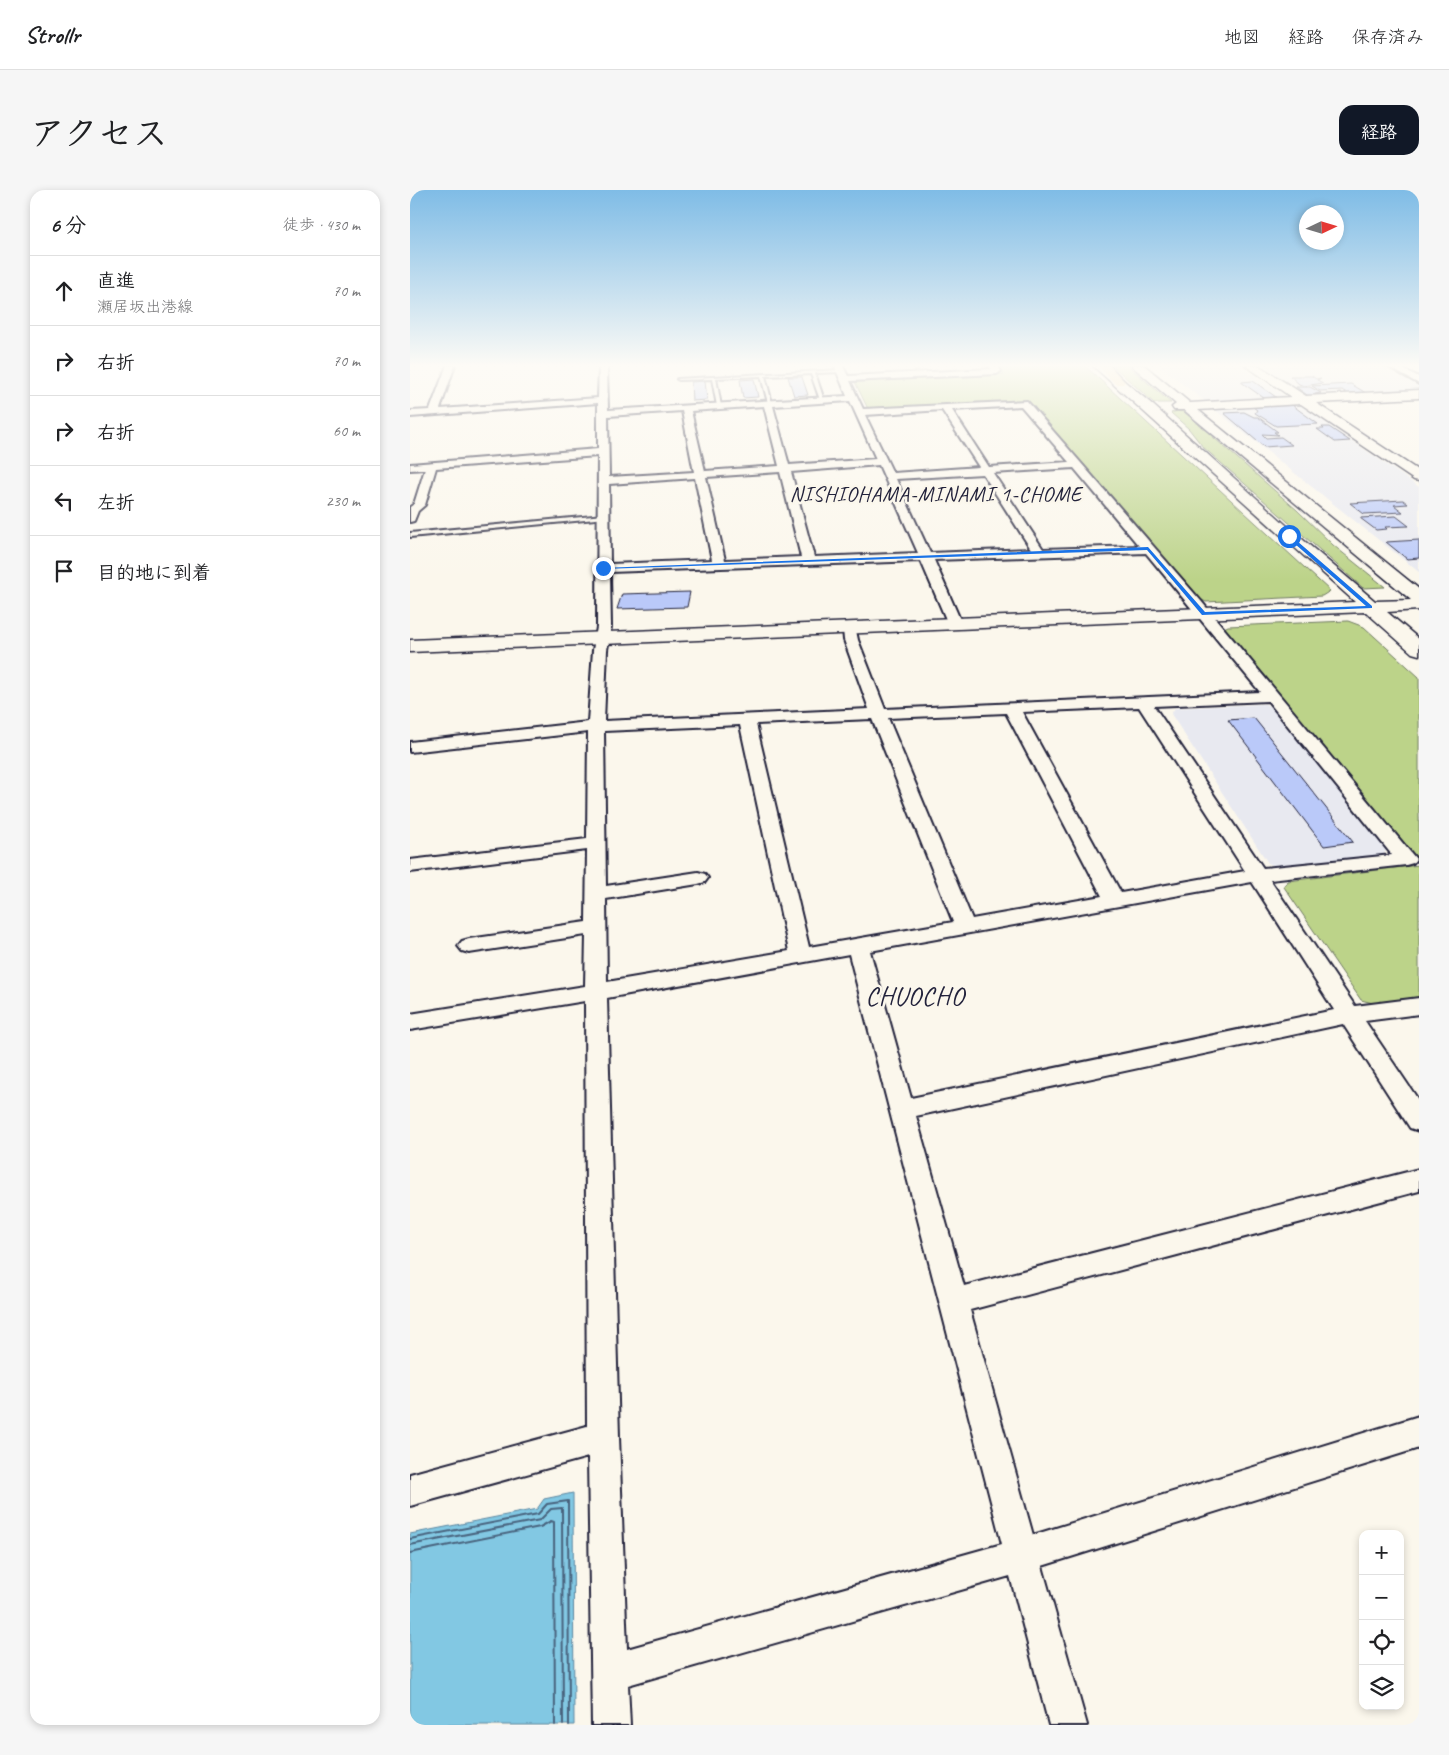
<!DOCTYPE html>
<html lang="ja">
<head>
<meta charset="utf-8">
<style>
	body { margin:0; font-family:Caveat,"Klee One",sans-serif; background:#f6f6f6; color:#202124 }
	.controls { position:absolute; right:15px; bottom:15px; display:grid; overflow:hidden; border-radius:10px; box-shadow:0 2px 8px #0003 }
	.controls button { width:45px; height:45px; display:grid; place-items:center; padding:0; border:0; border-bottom:1px solid #e0e0e0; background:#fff; color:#202124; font:25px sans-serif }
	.compass { position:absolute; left:889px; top:15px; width:45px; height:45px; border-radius:50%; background:#fff; box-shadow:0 2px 8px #0003; rotate:86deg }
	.stop { position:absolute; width:15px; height:15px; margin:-11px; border:4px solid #1a73e8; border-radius:50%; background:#fff }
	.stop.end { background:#1a73e8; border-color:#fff; box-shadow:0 1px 5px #0008 }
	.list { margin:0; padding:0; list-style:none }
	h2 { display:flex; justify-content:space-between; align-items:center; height:65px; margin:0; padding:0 20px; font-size:21px }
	h2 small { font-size:16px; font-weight:400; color:#757577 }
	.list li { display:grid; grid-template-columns:32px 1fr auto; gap:15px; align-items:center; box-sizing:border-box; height:70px; padding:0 20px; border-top:1px solid #e0e0e0 }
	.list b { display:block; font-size:19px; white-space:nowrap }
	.list p { margin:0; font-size:16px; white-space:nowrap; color:#757577 }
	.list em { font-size:16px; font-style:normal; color:#757577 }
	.icon { flex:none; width:28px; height:28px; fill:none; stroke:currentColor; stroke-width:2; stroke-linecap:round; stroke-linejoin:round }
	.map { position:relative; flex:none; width:1009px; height:1535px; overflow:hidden; border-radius:15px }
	header { display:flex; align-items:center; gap:30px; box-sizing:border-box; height:70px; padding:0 25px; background:#fff; border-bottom:1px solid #e0e0e0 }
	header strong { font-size:24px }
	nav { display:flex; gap:28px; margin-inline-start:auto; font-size:18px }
	.intro { display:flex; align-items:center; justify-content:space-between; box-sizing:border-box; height:120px; padding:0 30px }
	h1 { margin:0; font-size:35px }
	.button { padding:12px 22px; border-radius:15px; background:#111827; color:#fff; font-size:18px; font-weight:700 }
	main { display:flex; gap:30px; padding:0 30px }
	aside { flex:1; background:#fff; border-radius:15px; box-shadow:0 2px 8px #0003 }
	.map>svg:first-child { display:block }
	.built { fill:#e8e9f0 }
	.green { fill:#bcd389; stroke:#6f7a62 }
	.water { fill:#82c8e3; stroke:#5c86a0 }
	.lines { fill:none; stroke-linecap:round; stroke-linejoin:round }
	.shore { stroke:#48647e; stroke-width:2 }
	.building { fill:#bac9f9; stroke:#22223b }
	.lane-casing { stroke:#22223b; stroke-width:4 }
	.street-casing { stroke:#22223b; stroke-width:4 }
	.secondary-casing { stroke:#22223b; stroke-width:3 }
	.highway-casing { stroke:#22223b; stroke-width:3 }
	.lane { fill:#fbf7ec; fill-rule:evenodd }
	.street { fill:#fbf7ec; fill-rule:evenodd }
	.secondary { fill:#fbf7ec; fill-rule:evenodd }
	.highway { fill:#f8deab; fill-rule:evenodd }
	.route { fill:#1a73e8 }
	.labels { text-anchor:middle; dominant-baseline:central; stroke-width:5; stroke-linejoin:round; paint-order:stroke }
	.far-neighbourhood-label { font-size:21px; letter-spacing:1px; fill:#22223b; stroke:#fbf7ec }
	.quarter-label { font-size:26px; letter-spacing:1px; fill:#22223b; stroke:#fbf7ec }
</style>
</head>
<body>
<header>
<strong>Strollr</strong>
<nav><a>地図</a><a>経路</a><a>保存済み</a></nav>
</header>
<div class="intro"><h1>アクセス</h1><a class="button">経路</a></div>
<main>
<aside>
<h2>6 分<small>徒歩 · 430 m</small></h2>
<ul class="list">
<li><svg class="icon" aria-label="ahead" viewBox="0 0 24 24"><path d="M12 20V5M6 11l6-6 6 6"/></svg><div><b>直進</b><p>瀬居坂出港線</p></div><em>70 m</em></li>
<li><svg class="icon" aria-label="right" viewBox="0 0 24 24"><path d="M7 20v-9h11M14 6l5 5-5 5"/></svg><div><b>右折</b></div><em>70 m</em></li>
<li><svg class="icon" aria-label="right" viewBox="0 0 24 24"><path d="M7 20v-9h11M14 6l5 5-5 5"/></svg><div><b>右折</b></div><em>60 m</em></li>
<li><svg class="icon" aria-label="left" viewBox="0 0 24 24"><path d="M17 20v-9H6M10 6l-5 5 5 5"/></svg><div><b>左折</b></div><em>230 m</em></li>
<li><svg class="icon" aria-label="arrive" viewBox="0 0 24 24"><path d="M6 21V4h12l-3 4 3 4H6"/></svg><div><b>目的地に到着</b></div></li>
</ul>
</aside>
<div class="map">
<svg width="1009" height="1535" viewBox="0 0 1009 1535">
	<rect width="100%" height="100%" fill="#fbf7ec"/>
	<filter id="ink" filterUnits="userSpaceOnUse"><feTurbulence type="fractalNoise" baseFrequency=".02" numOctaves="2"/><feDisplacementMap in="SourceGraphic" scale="10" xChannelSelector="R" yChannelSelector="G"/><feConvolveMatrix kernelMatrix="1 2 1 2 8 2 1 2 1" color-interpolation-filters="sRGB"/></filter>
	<g filter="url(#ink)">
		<path class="built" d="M749 175H830L876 207 874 209 796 212Z
			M851 175H975L1009 193V202L905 207 896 205Z
			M882 214 891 216 1009 297V382L804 219Z
			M855 514 865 519 977 659 973 665 867 677 858 673 761 524 765 518Z"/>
		<path class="green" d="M587 175H674L920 401 912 406 796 412 790 409 619 211 463 219H458L445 192 594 184Z
			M702 175H717L761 213H744Z
			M767 221 774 222 887 320 923 355 975 397 953 398 793 257 779 239 761 223Z
			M938 431 954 437 1009 487V670L814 438 818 436Z
			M1009 675V807L963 813 951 810 874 697 878 691Z"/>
		<path class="water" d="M163 1303 164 1535H0V1344L127 1319 134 1309Z"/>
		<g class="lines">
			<path class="shore" d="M0 1349 128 1324 137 1314 158 1311 159 1535
				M0 1355 130 1330 141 1319 152 1318 153 1535
				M0 1363 130 1337 141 1331 144 1332 145 1535"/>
		</g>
		<path class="building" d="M880 186H902L906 189 911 188 907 190 913 193 894 196 889 194Z
			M378 187H392L398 205 384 206Z
			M344 189 348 207 333 208 330 190Z
			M295 191 297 210 282 211 281 192Z
			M843 191 866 207 854 208 831 192Z
			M941 194 956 203 938 204 932 200 910 201 902 196Z
			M886 197H900L911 203 905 204 909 206 897 205Z
			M882 215 908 234 866 236 845 223 847 220 843 217Z
			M834 222 844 227H848L868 242H864L868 245 852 244 856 248 871 247 882 255 854 257 814 223Z
			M912 237H919L940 251 925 252 907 239H914Z
			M993 310 998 314 984 315 993 322 954 324 940 313Z
			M986 326 999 336 975 337 977 339 966 340 950 328Z
			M1009 350V368L997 369 976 352Z
			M280 402 277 417 207 419 212 404Z
			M844 528 943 652 914 656 818 530Z"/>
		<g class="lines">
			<g class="lane-casing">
				<path id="lane" d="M430 180 431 182 405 183 414 210 412 211 410 210 401 184 355 186 362 213 360 214 358 213 351 186 306 188 311 216 309 217 307 216 302 189 269 190 267 189Z
					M194 325 196 326V328L0 347V343Z"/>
			</g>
			<g class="street-casing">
				<path id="street" d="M37 175H45L30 219 188 208 189 175H197L198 220 437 206 424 175H432L438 186 581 179 578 175H587L591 181 587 184 440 191 453 219 617 211 791 411 1006 669 1003 673 996 675 860 690 945 816 1009 808V824L955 831 1009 911V941L1000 938 933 834 506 926 554 1096 1009 979V1001L560 1120 623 1345 1009 1226V1258L632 1376 677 1535H639L600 1386 218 1495 220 1535H182L178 1267 0 1316V1284L177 1236 175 811 0 840V824L175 796 176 745 59 763 52 761 48 756 52 751 59 749 176 732 177 660 0 682V670L177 649 178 542 0 562V552L178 532 183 460 187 437 188 266 26 278 15 315 8 321 4 331 0 332V317L4 314 15 279 0 280V274L188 259V213L0 227V221L20 220ZM440 211 466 269 379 275 363 216ZM354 216 369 276 295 281 281 221ZM611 216 659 272 579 277 542 220ZM532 220 569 277 483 283 455 225ZM272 221 284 282 199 287 198 226ZM469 275 508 363 404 367 381 282ZM664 278 729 356 633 359 583 283ZM370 282 391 367 315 370 296 287ZM573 284 621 359 520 363 486 289ZM285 288 302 370 200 374 199 294ZM736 363 850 502 475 519 448 450 445 436H435L433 439 434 450 459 519 194 531 197 460 201 437 200 382 511 371 538 434 540 437H550L552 434 524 370ZM858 511 982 665 853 678 744 516ZM729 517 835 681 711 703 612 522ZM596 523 692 706 562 729 478 528ZM462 529 543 732 399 757 346 534ZM330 535 379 761 197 792 196 709 288 694 295 692 298 688 295 684 288 682 196 696 194 541ZM842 692 924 820 501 908 460 761ZM439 764 592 1354 217 1459 209 1247 197 808Z
					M975 175H985L1009 187V194Z"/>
			</g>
			<g class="secondary-casing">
				<path id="secondary" d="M682 175H695L744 216 885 343 965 411 1001 410 774 220H764L762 217 766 214 721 175H734L780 213 881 207 835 175H848L896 206 1009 200V208L906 213 1009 281V291L1004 290 891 214 788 220 1009 399V420L977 422 1009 449V465L1002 463 956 422 0 462V450L945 412Z"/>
			</g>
			<g class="highway-casing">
				<path id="highway" d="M687 175H699L715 192 713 194H705Z"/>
			</g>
			<use href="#lane" class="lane"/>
			<use href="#street" class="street"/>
			<use href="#secondary" class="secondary"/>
			<use href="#highway" class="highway"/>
		</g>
	</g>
	<linearGradient id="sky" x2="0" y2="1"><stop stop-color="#7fbce6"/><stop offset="0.45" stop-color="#fdfbf6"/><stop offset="1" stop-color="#fdfbf6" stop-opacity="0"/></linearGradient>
	<rect width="1009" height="390" fill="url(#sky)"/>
	<path class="route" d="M879 344 962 416V418L792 425 737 360 193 379 191 378 738 357 795 422 956 416 877 347Z"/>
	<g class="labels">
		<g class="far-neighbourhood-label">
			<text x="526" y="304">NISHIOHAMA-MINAMI 1-CHOME</text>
		</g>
		<g class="quarter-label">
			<text x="505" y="806">CHUOCHO</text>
		</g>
	</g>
</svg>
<div class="controls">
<button>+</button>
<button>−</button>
<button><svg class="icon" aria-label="locate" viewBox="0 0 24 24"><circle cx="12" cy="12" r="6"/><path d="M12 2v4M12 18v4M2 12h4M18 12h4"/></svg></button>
<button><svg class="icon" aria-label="layers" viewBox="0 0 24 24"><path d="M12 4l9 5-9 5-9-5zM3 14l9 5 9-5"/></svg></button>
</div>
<svg class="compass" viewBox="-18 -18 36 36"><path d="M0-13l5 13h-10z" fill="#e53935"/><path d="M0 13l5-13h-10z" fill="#757577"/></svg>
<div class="stop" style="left:879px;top:346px"></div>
<div class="stop end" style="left:193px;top:378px"></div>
</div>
</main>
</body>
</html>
